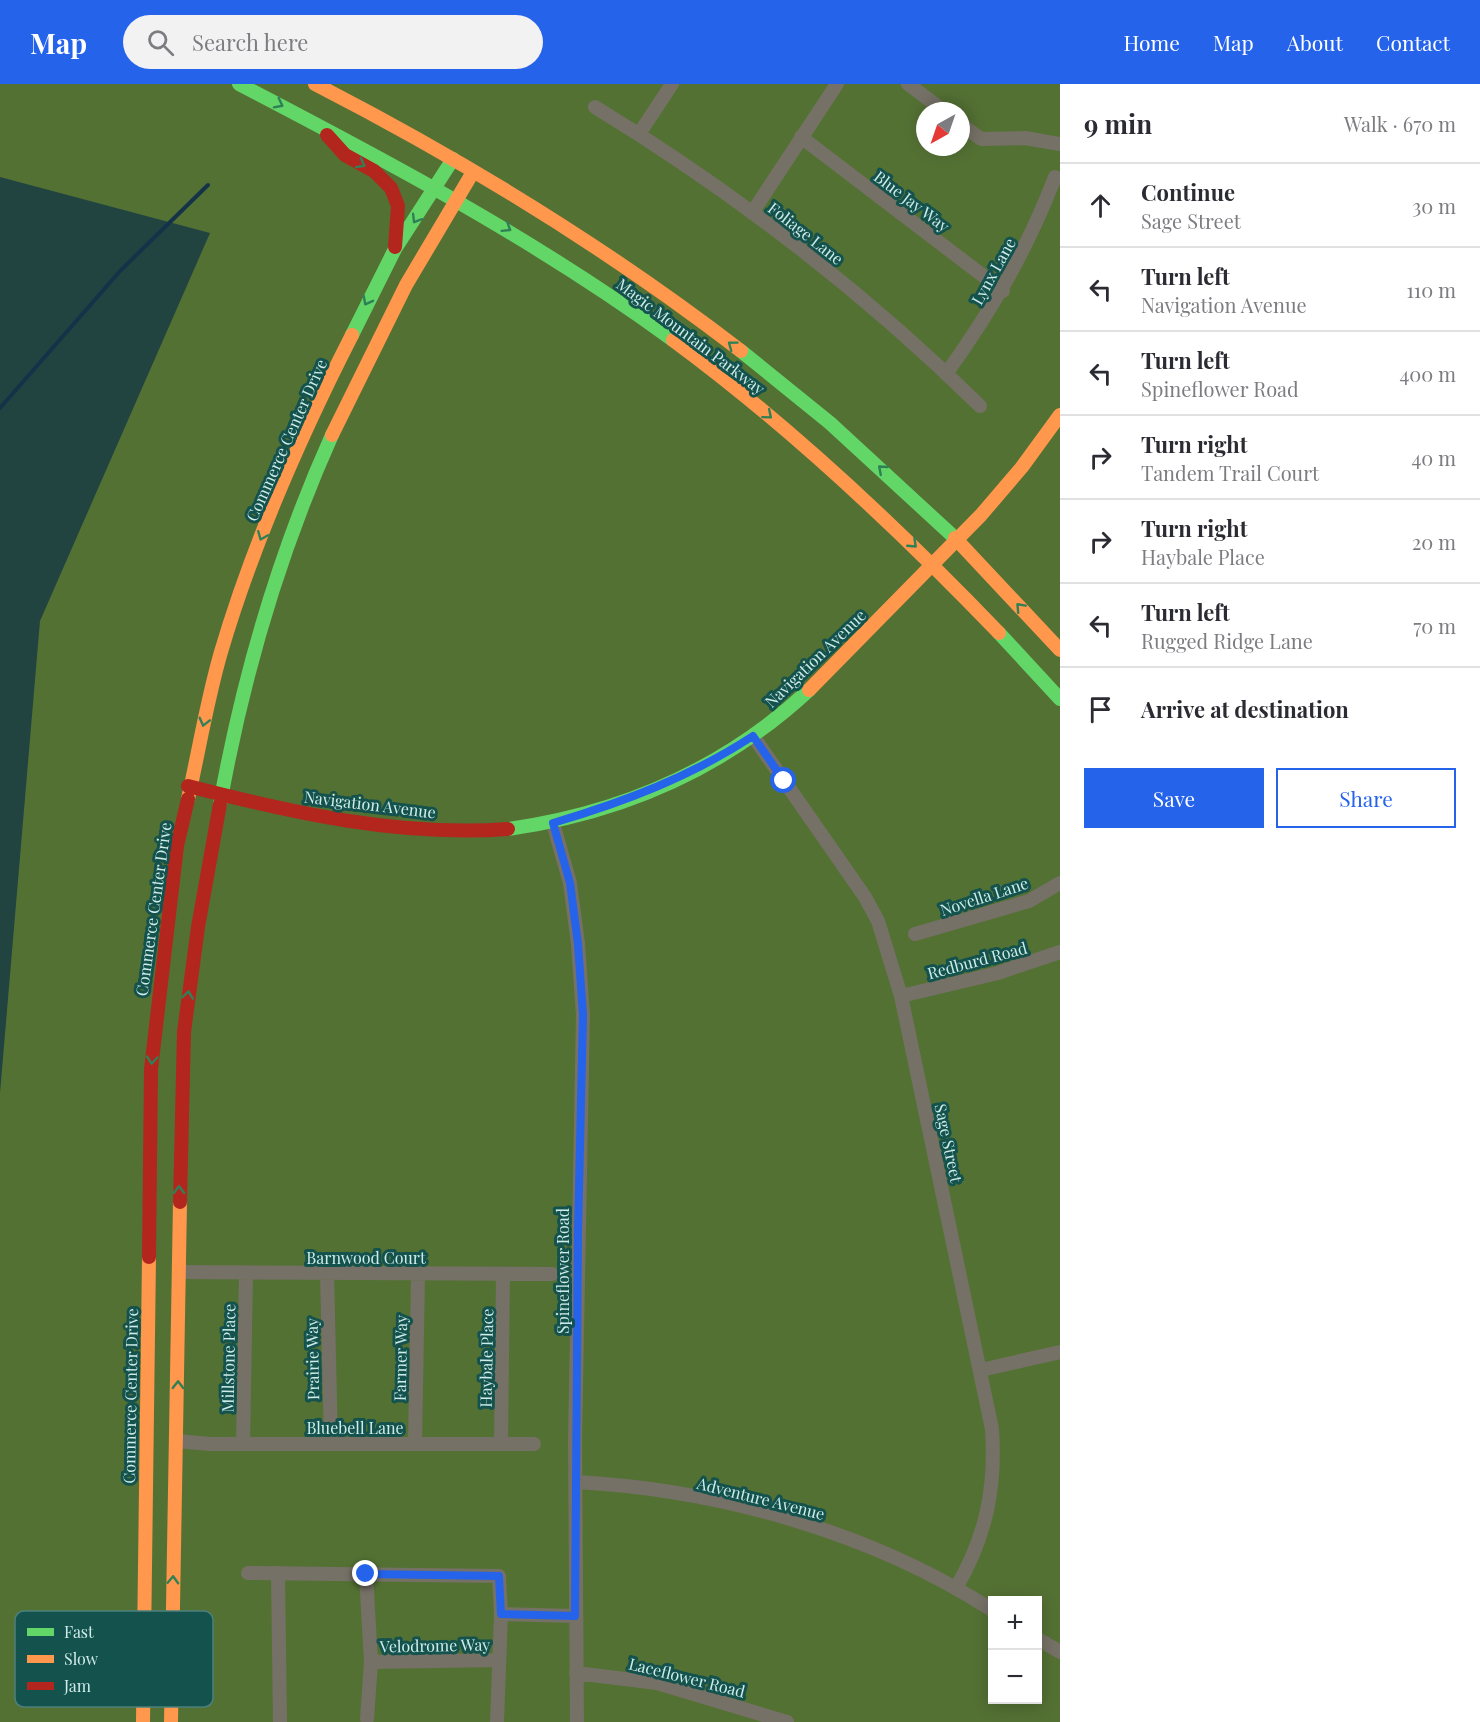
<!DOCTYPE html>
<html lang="en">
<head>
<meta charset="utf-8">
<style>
	body { margin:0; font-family:"Playfair Display",serif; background:#f2f2f3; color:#2b2b33 }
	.controls { position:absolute; right:18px; bottom:18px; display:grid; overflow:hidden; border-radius:0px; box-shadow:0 3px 15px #0003 }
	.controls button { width:54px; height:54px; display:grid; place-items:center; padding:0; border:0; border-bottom:2px solid #e1e1e2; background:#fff; color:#2b2b33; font:30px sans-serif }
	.compass { position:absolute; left:916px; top:18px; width:54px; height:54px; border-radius:50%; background:#fff; box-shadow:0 3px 15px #0003; rotate:220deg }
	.stop { position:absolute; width:18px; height:18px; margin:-14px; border:4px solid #2563eb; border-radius:50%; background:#fff }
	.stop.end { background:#2563eb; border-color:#fff; box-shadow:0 2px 6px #0008 }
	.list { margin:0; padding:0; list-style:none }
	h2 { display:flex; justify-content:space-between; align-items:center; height:78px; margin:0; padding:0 24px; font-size:26px }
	h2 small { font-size:20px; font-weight:400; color:#7c7c81 }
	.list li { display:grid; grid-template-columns:39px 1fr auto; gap:18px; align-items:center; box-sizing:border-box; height:84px; padding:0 24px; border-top:2px solid #e1e1e2 }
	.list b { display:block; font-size:22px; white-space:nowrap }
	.list p { margin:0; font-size:20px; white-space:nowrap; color:#7c7c81 }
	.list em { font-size:20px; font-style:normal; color:#7c7c81 }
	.actions { display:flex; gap:12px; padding:18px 24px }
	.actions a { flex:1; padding:14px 0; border:2px solid #2563eb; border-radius:0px; text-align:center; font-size:21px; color:#2563eb }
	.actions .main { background:#2563eb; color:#fff }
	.icon { flex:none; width:33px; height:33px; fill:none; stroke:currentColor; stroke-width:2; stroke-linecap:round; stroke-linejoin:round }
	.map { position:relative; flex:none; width:1060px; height:1638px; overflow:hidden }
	header { display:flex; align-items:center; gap:36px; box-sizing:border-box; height:84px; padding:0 30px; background:#2563eb; color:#fff }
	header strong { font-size:28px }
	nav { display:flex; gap:33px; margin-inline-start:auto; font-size:21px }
	.search { width:420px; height:54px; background:#f2f2f3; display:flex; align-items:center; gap:15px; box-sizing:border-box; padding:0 21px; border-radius:33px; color:#7c7c81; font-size:22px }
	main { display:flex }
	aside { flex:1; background:#fff }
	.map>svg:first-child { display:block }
	.green { fill:#547134; fill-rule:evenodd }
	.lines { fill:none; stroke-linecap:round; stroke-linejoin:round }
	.stream { stroke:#153348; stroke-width:4 }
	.street { stroke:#767166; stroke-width:14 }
	.fast { stroke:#63d668; stroke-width:14 }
	.slow { stroke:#ff974d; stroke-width:14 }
	.jam { stroke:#b3261e; stroke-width:14 }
	.oneway { stroke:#308057 }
	.route { stroke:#2563eb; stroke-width:8 }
	.labels { text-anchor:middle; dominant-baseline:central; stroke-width:6; stroke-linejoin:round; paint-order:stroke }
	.street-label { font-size:16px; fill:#cfece9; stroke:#14524e }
	.key { fill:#14524e; stroke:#4c807c; stroke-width:1.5 }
	.key-label { font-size:16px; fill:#cfece9 }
</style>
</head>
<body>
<header>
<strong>Map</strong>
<div class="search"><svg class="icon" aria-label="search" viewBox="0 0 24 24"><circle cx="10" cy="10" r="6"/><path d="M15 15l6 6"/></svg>Search here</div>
<nav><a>Home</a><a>Map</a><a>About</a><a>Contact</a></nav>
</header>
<main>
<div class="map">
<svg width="1060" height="1638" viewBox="0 0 1060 1638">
	<rect width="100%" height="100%" fill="#224441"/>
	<path class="green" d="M0 0H1060V1638H0V1009L40 537 210 149 0 93ZM925 27H961V63H925ZM992 1516H1038V1616H992Z"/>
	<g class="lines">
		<path class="stream" d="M0 324 121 186 208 101"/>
		<path class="street" d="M908 0 944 27
			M595 23C734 108 864 208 980 322
			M961 40 981 55 1025 54 1060 60
			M639 50 672 0
			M801 53 1003 207
			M752 129 837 0
			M946 290C992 226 1027 166 1055 93
			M753 652 865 813 878 837 901 912 992 1345C996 1404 986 1453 956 1504
			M553 739 570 799 578 860 583 931 575 1356 577 1638
			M915 850 1029 817 1060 799
			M901 912 998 889 1060 868
			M179 1188 552 1190
			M327 1189 331 1360
			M981 1286 1060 1268
			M177 1357 210 1360H534
			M415 1359 418 1190
			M501 1359 503 1190
			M243 1360 246 1189
			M577 1398C720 1406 871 1448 992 1526
			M248 1489 499 1492 501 1530 497 1638
			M278 1489 280 1638
			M366 1490 371 1578 367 1635
			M501 1530 575 1532
			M1038 1555 1060 1568
			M371 1578 499 1576
			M576 1589 657 1599 787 1638"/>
		<path class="fast" d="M239 0C389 78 536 156 673 256
			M352 251 395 165 453 75
			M741 267 830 339 955 454
			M999 549 1060 615
			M220 720C243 592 279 469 332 351
			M508 745C622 729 725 684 809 606"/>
		<path class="slow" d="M315 0C465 77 607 164 741 267
			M673 256C791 343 898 444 999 549
			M332 351 406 201 473 88
			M955 454 1060 566
			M809 606 981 431 1022 383 1060 331
			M188 715C199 666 207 616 221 568 252 463 302 349 352 251
			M143 1638 149 1173
			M171 1638 180 1118"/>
		<path class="jam" d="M327 51 345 71 374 87 391 104 398 122 395 163
			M188 702C293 729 399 753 508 745
			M180 1118 184 948 198 843 220 720
			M149 1173 151 985 177 762 188 715"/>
	</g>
	<defs><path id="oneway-chevron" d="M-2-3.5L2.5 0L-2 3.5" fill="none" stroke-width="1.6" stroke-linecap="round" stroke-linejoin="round" transform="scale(1.5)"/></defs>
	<g class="oneway">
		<use href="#oneway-chevron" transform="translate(279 20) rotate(27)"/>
		<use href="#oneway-chevron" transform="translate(361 80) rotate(29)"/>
		<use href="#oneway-chevron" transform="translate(416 135) rotate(121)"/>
		<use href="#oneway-chevron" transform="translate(507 144) rotate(32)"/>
		<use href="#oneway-chevron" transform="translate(367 217) rotate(118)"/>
		<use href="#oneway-chevron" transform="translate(732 261) rotate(-143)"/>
		<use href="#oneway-chevron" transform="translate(768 331) rotate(40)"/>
		<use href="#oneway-chevron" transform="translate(882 385) rotate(-139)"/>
		<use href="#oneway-chevron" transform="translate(262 452) rotate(112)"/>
		<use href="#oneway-chevron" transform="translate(913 460) rotate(43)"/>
		<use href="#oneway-chevron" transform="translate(1020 523) rotate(-133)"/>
		<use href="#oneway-chevron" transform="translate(204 638) rotate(104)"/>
		<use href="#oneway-chevron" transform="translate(188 911) rotate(-82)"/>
		<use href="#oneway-chevron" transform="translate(152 976) rotate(95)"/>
		<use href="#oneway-chevron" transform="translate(179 1106) rotate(-89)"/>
		<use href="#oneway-chevron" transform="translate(178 1301) rotate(-89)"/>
		<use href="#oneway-chevron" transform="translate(173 1496) rotate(-88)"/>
	</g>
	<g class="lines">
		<path class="route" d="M366 1490 499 1492 501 1530 575 1532 578 1148 583 931 578 860 570 799 553 739C624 718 690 693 753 652L784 697"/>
	</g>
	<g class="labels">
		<g class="street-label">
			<text transform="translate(912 117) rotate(37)">Blue Jay Way</text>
			<text transform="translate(806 149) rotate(38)">Foliage Lane</text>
			<text transform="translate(993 187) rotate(-61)">Lynx Lane</text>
			<text transform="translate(691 252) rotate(37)">Magic Mountain Parkway</text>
			<text transform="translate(286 356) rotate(-66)">Commerce Center Drive</text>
			<text transform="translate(815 574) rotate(-44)">Navigation Avenue</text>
			<text transform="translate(370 720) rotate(7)">Navigation Avenue</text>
			<text transform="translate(984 812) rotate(-18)">Novella Lane</text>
			<text transform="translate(153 825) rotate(-82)">Commerce Center Drive</text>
			<text transform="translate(977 876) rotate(-15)">Redburd Road</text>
			<text transform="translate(949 1059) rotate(78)">Sage Street</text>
			<text x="366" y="1173">Barnwood Court</text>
			<text transform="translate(562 1187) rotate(-90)">Spineflower Road</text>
			<text transform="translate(228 1274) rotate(-89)">Millstone Place</text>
			<text transform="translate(400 1274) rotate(-89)">Farmer Way</text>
			<text transform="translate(486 1274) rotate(-89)">Haybale Place</text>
			<text transform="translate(312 1275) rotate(-91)">Prairie Way</text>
			<text transform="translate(130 1312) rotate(-89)">Commerce Center Drive</text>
			<text x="355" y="1343">Bluebell Lane</text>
			<text transform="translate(761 1414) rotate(14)">Adventure Avenue</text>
			<text transform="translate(435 1561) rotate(-1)">Velodrome Way</text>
			<text transform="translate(687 1593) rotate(14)">Laceflower Road</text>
		</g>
	</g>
	<rect x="15" y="1527" width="198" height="96" rx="9" class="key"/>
	<rect x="27" y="1544" width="27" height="8" fill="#63d668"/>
	<rect x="27" y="1571" width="27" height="8" fill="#ff974d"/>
	<rect x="27" y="1598" width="27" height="8" fill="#b3261e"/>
	<g class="key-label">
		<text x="64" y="1554">Fast</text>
		<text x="64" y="1581">Slow</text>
		<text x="64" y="1608">Jam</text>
	</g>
</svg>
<div class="controls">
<button>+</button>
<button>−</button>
</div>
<svg class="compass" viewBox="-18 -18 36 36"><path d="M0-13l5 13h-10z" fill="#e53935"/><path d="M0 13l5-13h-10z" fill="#7c7c81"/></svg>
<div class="stop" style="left:784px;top:697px"></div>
<div class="stop end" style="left:366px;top:1490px"></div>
</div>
<aside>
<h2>9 min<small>Walk · 670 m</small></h2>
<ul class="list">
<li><svg class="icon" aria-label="ahead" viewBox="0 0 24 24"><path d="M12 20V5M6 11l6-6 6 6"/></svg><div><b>Continue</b><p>Sage Street</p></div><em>30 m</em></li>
<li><svg class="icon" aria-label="left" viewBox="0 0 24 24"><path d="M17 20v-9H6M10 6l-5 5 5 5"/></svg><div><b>Turn left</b><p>Navigation Avenue</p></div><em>110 m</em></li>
<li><svg class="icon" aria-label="left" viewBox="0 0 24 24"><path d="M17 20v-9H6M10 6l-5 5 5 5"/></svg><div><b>Turn left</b><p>Spineflower Road</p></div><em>400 m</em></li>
<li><svg class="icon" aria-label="right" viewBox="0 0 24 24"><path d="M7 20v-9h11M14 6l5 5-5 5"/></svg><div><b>Turn right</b><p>Tandem Trail Court</p></div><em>40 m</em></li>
<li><svg class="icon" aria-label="right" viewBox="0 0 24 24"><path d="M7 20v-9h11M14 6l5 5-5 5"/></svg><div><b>Turn right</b><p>Haybale Place</p></div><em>20 m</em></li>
<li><svg class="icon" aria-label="left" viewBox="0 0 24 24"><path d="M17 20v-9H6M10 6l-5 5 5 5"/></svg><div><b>Turn left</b><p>Rugged Ridge Lane</p></div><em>70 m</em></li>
<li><svg class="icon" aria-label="arrive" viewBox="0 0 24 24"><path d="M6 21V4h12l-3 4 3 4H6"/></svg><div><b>Arrive at destination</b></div></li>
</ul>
<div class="actions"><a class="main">Save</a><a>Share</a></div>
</aside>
</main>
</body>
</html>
